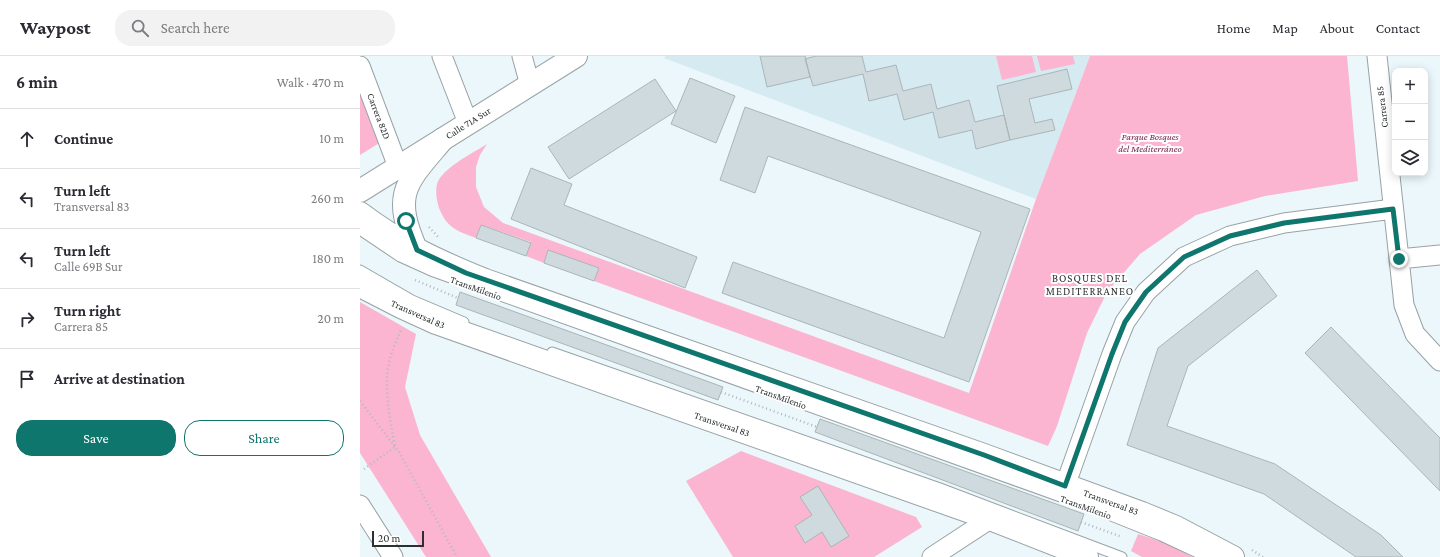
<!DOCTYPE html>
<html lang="en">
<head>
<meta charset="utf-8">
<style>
	body { margin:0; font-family:"Crimson Pro",serif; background:#f2f2f3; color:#2b2b33 }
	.controls { position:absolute; right:12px; top:12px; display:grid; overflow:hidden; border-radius:8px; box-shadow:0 2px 10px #0003 }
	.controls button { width:36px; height:36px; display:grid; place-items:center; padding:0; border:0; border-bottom:1px solid #e1e1e2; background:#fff; color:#2b2b33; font:20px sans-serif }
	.scale { position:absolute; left:12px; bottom:10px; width:52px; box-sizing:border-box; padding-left:4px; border:2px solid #2b3031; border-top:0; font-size:11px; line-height:14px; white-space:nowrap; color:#2b3031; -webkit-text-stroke:3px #fff; paint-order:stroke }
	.stop { position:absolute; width:12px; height:12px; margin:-9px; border:3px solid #0f766e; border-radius:50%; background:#fff }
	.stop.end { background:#0f766e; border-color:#fff; box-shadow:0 1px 4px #0008 }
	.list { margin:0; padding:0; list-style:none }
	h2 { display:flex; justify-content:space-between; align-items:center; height:52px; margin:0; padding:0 16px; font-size:17px }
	h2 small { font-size:13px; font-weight:400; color:#7c7c81 }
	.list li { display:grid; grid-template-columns:26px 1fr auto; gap:12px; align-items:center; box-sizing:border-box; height:60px; padding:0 16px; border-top:1px solid #e1e1e2 }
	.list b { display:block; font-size:15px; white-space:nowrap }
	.list p { margin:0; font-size:13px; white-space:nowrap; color:#7c7c81 }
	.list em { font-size:13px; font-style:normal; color:#7c7c81 }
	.actions { display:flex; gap:8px; padding:12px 16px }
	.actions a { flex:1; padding:9px 0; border:1px solid #0f766e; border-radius:16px; text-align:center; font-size:14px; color:#0f766e }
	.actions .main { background:#0f766e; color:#fff }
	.icon { flex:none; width:22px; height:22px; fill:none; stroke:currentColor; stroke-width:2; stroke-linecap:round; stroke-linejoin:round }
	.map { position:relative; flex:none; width:1080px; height:501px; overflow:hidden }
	header { display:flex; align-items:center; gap:24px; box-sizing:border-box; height:56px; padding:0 20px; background:#fff; border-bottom:1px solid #e1e1e2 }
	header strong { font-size:19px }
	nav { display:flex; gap:22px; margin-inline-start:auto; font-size:14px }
	.search { width:280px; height:36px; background:#f2f2f3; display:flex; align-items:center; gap:10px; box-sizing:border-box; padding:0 14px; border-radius:16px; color:#7c7c81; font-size:15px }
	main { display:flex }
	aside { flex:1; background:#fff }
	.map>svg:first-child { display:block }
	.built { fill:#d6ebf1 }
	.green { fill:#fbb5d1 }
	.building { fill:#cedadd; stroke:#aab5b8 }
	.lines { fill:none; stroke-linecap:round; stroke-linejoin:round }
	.lane-casing { stroke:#97a2a5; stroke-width:11 }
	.street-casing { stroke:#97a2a5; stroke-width:21 }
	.secondary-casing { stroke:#97a2a5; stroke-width:24 }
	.primary-casing { stroke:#97a2a5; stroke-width:24 }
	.path { stroke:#b0babd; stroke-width:2.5; stroke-dasharray:1 3; stroke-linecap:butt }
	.lane { stroke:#fff; stroke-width:9 }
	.street { stroke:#fff; stroke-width:19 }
	.secondary { stroke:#fff; stroke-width:22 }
	.primary { stroke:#fff; stroke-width:22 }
	.route { stroke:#0f766e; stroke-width:5 }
	.labels { text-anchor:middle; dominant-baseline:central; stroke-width:4; stroke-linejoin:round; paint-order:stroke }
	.street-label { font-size:10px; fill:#2b3031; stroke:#fff }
	.park-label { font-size:10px; font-style:italic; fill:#76254d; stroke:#fff }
	.neighbourhood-label { font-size:11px; letter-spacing:1px; fill:#2b3031; stroke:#fff }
</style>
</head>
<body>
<header>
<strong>Waypost</strong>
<div class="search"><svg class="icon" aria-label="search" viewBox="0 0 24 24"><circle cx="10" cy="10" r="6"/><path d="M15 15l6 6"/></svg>Search here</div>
<nav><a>Home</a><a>Map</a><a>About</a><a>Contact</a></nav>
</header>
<main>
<aside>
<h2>6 min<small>Walk · 470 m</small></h2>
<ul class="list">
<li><svg class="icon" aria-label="ahead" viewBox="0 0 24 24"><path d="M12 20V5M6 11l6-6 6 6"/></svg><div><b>Continue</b></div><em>10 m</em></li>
<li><svg class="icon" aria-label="left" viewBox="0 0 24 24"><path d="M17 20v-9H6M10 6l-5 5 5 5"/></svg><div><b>Turn left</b><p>Transversal 83</p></div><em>260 m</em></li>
<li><svg class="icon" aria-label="left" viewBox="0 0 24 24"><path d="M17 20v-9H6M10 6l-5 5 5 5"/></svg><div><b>Turn left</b><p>Calle 69B Sur</p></div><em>180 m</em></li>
<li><svg class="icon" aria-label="right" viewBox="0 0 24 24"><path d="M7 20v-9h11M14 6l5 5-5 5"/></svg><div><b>Turn right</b><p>Carrera 85</p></div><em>20 m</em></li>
<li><svg class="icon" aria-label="arrive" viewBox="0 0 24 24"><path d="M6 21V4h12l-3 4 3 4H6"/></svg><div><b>Arrive at destination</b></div></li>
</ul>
<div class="actions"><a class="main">Save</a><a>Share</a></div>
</aside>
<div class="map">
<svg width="1080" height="501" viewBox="0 0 1080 501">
	<rect width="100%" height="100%" fill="#ebf7fb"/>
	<path class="built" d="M306 0H730L676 143 304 2Z"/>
	<path class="green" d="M636 0H672L676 16 642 24Z
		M677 0H713L715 8 681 15Z
		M730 0H987L998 125 905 140 836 159 780 198 747 236 727 277 697 370 688 390 234 225 239 212 188 195 184 207 166 200 171 186 121 169 116 182C97 175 87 172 79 152 77 145 75 136 77 128 82 112 113 97 127 88L120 99 116 111V131L124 151 143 167 609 337 676 143Z
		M0 31 21 86 0 99Z
		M0 246 56 278 45 331 60 379 131 501H66L0 397Z
		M381 395 556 461 562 471 514 501H373L326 425Z
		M778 478 806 487 832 501H782L771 495Z"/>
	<path class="building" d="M400 0H445L450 21 407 31Z
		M456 0H502L506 16 536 9 543 35 571 28 577 53 609 44 615 66 644 59 650 84 616 93 612 74 579 82 573 56 544 64 537 38 509 45 503 18 453 30 445 3Z
		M707 13 712 33 669 43 675 67 692 63 695 74 650 84 637 30Z
		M330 22 375 40 356 87 311 68Z
		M295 23 316 55 209 123 188 91Z
		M385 51 670 153 609 326 362 237 373 206 584 282 621 176 408 100 395 137 360 124Z
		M171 112 212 128 204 149 337 201 325 232 151 163Z
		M121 169 171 187 166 200 116 182Z
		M188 194 239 212 234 225 184 207Z
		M897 214 917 240 828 310 807 370 915 408 1021 479 1043 501H996L904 438 767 389 798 292Z
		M100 236 363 331 358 344 96 249Z
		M971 271 1080 382V435L945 297Z
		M460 363 724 458 718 475 455 376Z
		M458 430 489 480 471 491 462 476 445 487 435 470 452 459 440 441Z"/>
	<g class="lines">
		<g class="lane-casing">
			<path id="lane" d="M0 174 40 201 71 215 731 452 801 480 846 501
				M0 214 52 244 104 266
				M192 296 580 432 762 501"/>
		</g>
		<g class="street-casing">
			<path id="street" d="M82 0 108 67
				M162 0 170 29
				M1017 0 1044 249 1055 278 1080 305
				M0 10 38 111
				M1039 203 1080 199
				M705 430 752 298 765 266 786 236 824 201 870 180 924 167 1033 153
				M0 449 33 501
				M572 501 630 463"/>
		</g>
		<g class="secondary-casing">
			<path id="secondary" d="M0 135 216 0"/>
		</g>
		<g class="primary-casing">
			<path id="primary" d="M0 157C41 188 78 205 125 224L624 399 782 457 816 471 873 501
				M57 195C31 137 46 127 83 83
				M0 230 41 251 76 267 630 463 727 501"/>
		</g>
		<path class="path" d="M69 171 78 181
			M55 224 98 242
			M361 336 457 371
			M0 345 39 396 97 501
			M4 413 35 391C31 368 26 344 27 320 28 303 35 287 42 272
			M721 466 762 481
			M892 494 903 501"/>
		<use href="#lane" class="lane"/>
		<use href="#street" class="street"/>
		<use href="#secondary" class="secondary"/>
		<use href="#primary" class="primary"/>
	</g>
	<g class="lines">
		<path class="route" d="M46 165 57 194 106 217 624 399 705 430 752 298 765 266 786 236 824 201 870 180 924 167 1033 153 1039 203"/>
	</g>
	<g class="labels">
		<g class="street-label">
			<text transform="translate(1022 51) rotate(-97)">Carrera 85</text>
			<text transform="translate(19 60) rotate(69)">Carrera 82D</text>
			<text transform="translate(108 67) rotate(-32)">Calle 71A Sur</text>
			<text transform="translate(116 232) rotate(20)">TransMilenio</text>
			<text transform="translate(58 258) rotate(24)">Transversal 83</text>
			<text transform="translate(421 341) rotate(20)">TransMilenio</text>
			<text transform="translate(362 368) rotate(19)">Transversal 83</text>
			<text transform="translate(751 446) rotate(20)">Transversal 83</text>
			<text transform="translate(726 451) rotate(20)">TransMilenio</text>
		</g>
		<g class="park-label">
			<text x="790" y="80">Parque Bosques<tspan x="790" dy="12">del Mediterráneo</tspan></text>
		</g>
		<g class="neighbourhood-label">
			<text x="730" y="222">BOSQUES DEL<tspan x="730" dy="13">MEDITERRANEO</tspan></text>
		</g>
	</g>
</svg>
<div class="controls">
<button>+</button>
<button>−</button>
<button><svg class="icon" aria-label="layers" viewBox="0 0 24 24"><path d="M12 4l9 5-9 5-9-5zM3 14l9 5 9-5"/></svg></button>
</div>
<div class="scale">20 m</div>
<div class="stop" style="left:46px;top:165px"></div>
<div class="stop end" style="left:1039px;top:203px"></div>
</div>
</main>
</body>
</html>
